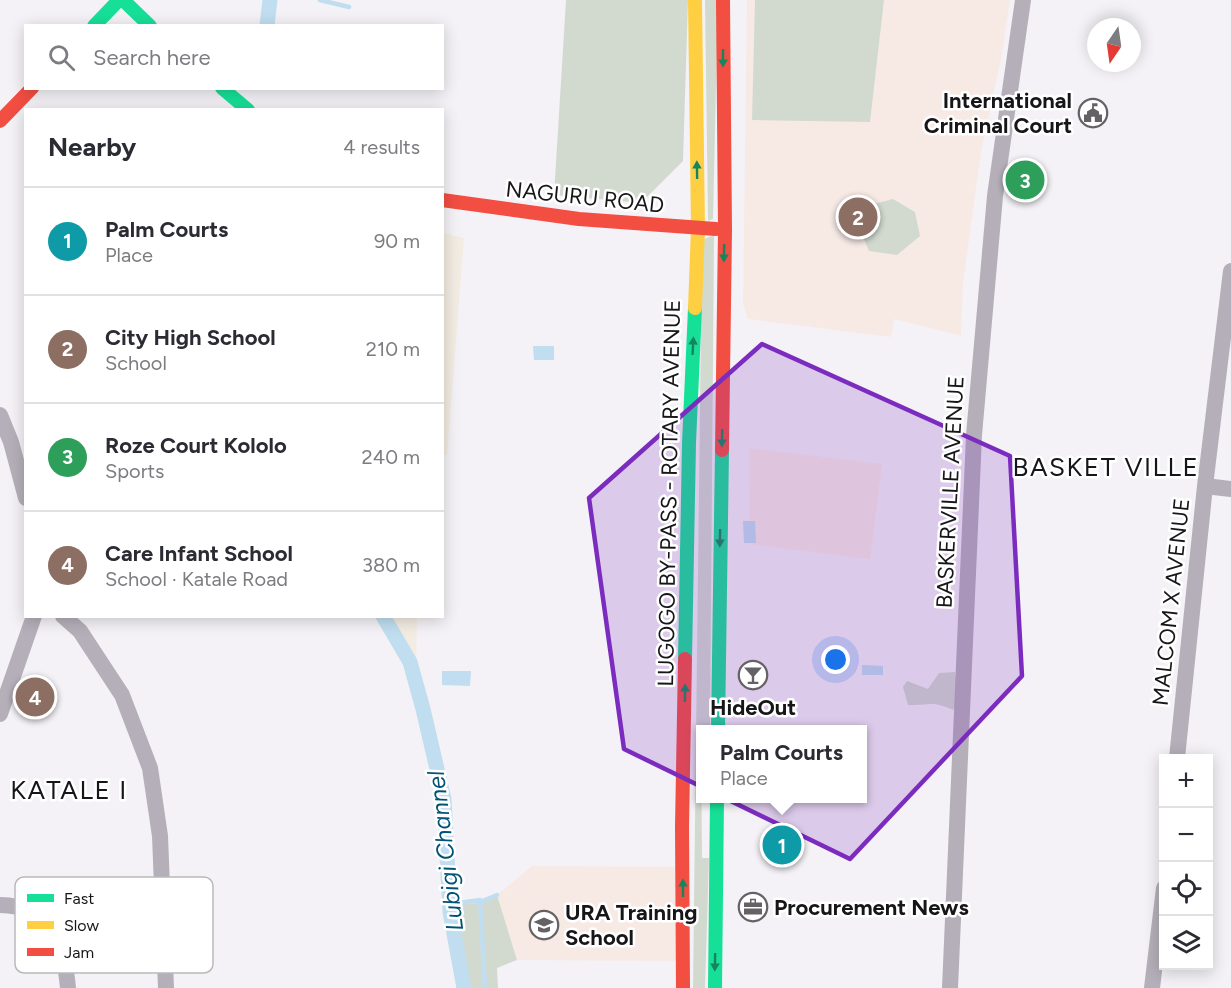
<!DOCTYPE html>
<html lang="en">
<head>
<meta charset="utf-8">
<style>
	body { margin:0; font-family:Figtree,sans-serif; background:#f2f2f3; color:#2b2b33 }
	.controls { position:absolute; right:18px; bottom:18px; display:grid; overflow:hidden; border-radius:0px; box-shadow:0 3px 15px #0003 }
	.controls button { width:54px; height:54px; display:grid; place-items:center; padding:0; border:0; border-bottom:2px solid #e1e1e2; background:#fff; color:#2b2b33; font:30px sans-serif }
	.compass { position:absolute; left:1087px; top:18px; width:54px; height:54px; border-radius:50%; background:#fff; box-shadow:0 3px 15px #0003; rotate:193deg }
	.you { position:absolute; left:836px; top:660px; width:21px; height:21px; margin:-15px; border:4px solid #fff; border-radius:50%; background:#1a73e8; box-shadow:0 0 0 9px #1a73e833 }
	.badge { display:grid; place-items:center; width:39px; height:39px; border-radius:50%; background:#ea580c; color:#fff; font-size:20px; font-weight:700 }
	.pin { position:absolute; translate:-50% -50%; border:3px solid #fff; box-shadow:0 2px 6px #0006 }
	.popup { position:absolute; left:696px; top:725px; width:171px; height:78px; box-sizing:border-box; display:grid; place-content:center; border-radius:0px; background:#fff; filter:drop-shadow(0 2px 4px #0005); font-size:20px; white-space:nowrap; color:#7c7c81 }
	.popup b { font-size:22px; color:#2b2b33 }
	.popup::after { content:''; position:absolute; left:50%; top:100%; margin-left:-12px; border:12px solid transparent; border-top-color:#fff }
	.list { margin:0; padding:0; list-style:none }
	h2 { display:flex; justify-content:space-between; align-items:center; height:78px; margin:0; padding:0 24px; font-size:26px }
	h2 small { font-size:20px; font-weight:400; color:#7c7c81 }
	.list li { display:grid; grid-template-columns:39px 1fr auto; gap:18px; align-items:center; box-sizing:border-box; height:108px; padding:0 24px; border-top:2px solid #e1e1e2 }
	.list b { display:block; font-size:22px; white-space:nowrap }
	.list p { margin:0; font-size:20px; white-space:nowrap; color:#7c7c81 }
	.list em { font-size:20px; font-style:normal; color:#7c7c81 }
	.icon { flex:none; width:33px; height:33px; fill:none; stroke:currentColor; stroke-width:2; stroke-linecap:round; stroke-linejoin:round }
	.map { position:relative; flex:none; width:1231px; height:988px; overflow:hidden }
	.search { position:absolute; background:#fff; box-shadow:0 3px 15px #0003; left:24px; top:24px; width:420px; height:66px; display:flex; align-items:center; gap:15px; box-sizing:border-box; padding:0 21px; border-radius:0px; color:#7c7c81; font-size:22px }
	.panel { position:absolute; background:#fff; box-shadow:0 3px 15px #0003; left:24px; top:108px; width:420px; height:510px; border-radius:0px }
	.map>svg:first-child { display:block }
	.industrial { fill:#f3ece2 }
	.education { fill:#f7eae5 }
	.green { fill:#d2dad0 }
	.water { fill:#c0def0 }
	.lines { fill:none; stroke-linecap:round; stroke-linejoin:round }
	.stream { stroke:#c0def0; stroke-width:4.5 }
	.canal { stroke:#c0def0; stroke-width:15 }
	.street { stroke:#b5afb9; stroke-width:16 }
	.fast { stroke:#16e098; stroke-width:14 }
	.slow { stroke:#ffcf43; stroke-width:14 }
	.jam { stroke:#f24e42; stroke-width:14 }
	.oneway { fill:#16855e }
	.marked { fill:#7b2cbf; fill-opacity:0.2; stroke:#7b2cbf; stroke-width:4.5; stroke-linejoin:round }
	.labels { text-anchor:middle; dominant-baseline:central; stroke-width:5; stroke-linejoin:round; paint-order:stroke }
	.poi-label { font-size:22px; font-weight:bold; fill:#161517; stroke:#fff; text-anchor:start }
	.street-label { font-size:22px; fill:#161517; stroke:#fff }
	.water-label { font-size:24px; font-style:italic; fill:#005374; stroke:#fff }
	.quarter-label { font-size:26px; letter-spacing:1.5px; fill:#161517; stroke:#fff }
	.key { fill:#fff; stroke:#b9b9b9; stroke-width:1.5 }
	.key-label { font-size:16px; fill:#161517 }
</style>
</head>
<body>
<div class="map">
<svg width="1231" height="988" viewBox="0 0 1231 988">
	<rect width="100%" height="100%" fill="#f4f2f6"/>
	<path class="industrial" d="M443 233 464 238 447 455H442Z
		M388 617H417L416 665Z"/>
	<path class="education" d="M747 0H1010L1001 59 981 152 963 283 961 336 894 319 891 337 748 319 743 304Z
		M749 448 882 464 870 559 750 544Z
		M532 866 686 867 682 961 517 960 497 895Z"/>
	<path class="green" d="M566 0H688L683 161 641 203 554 195Z
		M705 0H718L713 219 708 221Z
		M755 0H884L870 122 752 120Z
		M893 199 915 212 920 236 897 255 869 251 861 232 858 208Z
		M714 235 710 729 701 730 702 858H709L705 988H693L702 240Z
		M955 672 959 702 953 710C931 700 930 706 908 705L903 687 907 681 928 689 939 673Z
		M497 895 517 960 497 968 498 988H463L451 904 480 903Z"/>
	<path class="water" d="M1022 166 1036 168 1030 178 1035 188V193L1025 194 1017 189 1016 184 1020 176 1018 173Z
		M533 346H554V360H534Z
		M743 521H755L756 543H744Z
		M862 665 883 666V675H862Z
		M442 671H471L470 686 442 685Z"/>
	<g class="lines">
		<path class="stream" d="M320 0 349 7
			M478 903 497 895
			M450 912 451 904 480 900 485 988"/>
		<path class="canal" d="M267 26 270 0
			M383 616 410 662 423 709 444 799 450 912 464 988"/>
		<path class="street" d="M0 415 11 442 26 498
			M1205 486 1231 489
			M63 616 80 631 122 695 150 768 160 836 166 988
			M0 714 34 616
			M1177 758 1205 486 1231 271
			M0 905C51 906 64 943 68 988
			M950 988 974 435 995 196 1023 0
			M1152 988 1164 888"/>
		<path class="fast" d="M123 0 150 26
			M94 26 119 0
			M222 88 248 110
			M685 659 689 443 695 308
			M718 730 722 450
			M715 988 717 798"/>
		<path class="slow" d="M695 308 698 228 695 0"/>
		<path class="jam" d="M0 121 32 88
			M442 200 579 219 716 229
			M722 450 725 230 723 0
			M683 988 682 827 685 659"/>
	</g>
	<defs><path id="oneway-solid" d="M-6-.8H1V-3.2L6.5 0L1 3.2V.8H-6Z" transform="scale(1.5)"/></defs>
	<g class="oneway">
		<use href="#oneway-solid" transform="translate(723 58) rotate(90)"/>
		<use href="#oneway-solid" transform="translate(697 170) rotate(-91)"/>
		<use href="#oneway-solid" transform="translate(724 253) rotate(91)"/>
		<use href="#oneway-solid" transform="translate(693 346) rotate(-87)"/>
		<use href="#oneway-solid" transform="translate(722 438) rotate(91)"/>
		<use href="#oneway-solid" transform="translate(720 538) rotate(91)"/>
		<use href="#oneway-solid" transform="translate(685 693) rotate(-89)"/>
		<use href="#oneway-solid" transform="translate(683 888) rotate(-90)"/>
		<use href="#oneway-solid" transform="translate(715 962) rotate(91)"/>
	</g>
	<path class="marked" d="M762 344 1010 456 1022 676 850 859 624 749 589 498Z"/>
	<defs>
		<g id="civic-ring" transform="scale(1.5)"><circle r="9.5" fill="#fff" stroke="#646265" stroke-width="1.5"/><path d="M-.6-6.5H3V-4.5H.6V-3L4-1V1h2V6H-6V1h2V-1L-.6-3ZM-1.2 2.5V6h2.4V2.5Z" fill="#646265"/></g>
		<g id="bar-ring" transform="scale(1.5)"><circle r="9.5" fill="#fff" stroke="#646265" stroke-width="1.5"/><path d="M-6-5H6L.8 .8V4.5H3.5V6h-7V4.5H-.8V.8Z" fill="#646265"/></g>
		<g id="office-ring" transform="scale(1.5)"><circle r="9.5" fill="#fff" stroke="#646265" stroke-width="1.5"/><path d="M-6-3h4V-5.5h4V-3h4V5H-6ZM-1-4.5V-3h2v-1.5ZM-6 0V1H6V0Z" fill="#646265"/></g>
		<g id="university-ring" transform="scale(1.5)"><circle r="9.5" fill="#fff" stroke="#646265" stroke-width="1.5"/><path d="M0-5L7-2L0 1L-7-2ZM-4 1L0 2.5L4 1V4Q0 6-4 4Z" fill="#646265"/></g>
	</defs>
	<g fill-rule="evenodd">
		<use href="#civic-ring" x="1093" y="113"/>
		<use href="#bar-ring" x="753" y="675"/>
		<use href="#office-ring" x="753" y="907"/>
		<use href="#university-ring" x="544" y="925"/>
	</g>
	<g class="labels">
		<g class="poi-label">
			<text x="1072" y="100" text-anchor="end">International<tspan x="1072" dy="25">Criminal Court</tspan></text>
			<text x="753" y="707" text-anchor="middle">HideOut</text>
			<text x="774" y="907">Procurement News</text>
			<text x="565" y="912">URA Training<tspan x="565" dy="25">School</tspan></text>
		</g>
		<g class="street-label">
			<text transform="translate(585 197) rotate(6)">NAGURU ROAD</text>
			<text transform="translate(950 492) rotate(-87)">BASKERVILLE AVENUE</text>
			<text transform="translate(669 493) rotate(-89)">LUGOGO BY-PASS - ROTARY AVENUE</text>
			<text transform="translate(1171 602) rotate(-84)">MALCOM X AVENUE</text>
		</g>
		<g class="water-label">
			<text transform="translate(445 851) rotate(-97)">Lubigi Channel</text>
		</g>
		<g class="quarter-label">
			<text x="1106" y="467">BASKET VILLE</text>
			<text x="69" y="790">KATALE I</text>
		</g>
	</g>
	<rect x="15" y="877" width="198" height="96" rx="9" class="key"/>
	<rect x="27" y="894" width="27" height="8" fill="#16e098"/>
	<rect x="27" y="921" width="27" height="8" fill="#ffcf43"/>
	<rect x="27" y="948" width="27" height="8" fill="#f24e42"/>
	<g class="key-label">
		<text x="64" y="904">Fast</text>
		<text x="64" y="931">Slow</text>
		<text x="64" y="958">Jam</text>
	</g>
</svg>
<div class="controls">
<button>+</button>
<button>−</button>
<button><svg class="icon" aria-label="locate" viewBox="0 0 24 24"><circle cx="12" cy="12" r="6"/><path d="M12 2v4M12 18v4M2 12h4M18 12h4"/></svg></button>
<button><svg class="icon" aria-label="layers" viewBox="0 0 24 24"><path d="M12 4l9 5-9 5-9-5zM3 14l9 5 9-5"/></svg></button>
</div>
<svg class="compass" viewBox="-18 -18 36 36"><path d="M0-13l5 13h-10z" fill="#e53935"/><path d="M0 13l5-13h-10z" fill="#7c7c81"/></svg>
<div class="you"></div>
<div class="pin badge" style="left:782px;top:845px;background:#0f9aa8">1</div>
<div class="popup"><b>Palm Courts</b>Place</div>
<div class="pin badge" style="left:858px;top:217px;background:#8d6e63">2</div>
<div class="pin badge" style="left:1025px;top:180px;background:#2e9e5b">3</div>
<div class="pin badge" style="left:35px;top:697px;background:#8d6e63">4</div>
<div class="search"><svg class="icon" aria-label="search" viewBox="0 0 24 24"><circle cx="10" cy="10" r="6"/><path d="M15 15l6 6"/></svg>Search here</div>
<section class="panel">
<h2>Nearby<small>4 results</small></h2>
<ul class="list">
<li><span class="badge" style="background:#0f9aa8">1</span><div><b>Palm Courts</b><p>Place</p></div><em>90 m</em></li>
<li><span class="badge" style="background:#8d6e63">2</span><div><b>City High School</b><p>School</p></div><em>210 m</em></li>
<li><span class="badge" style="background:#2e9e5b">3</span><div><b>Roze Court Kololo</b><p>Sports</p></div><em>240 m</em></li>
<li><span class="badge" style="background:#8d6e63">4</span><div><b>Care Infant School</b><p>School · Katale Road</p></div><em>380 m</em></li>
</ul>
</section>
</div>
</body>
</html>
